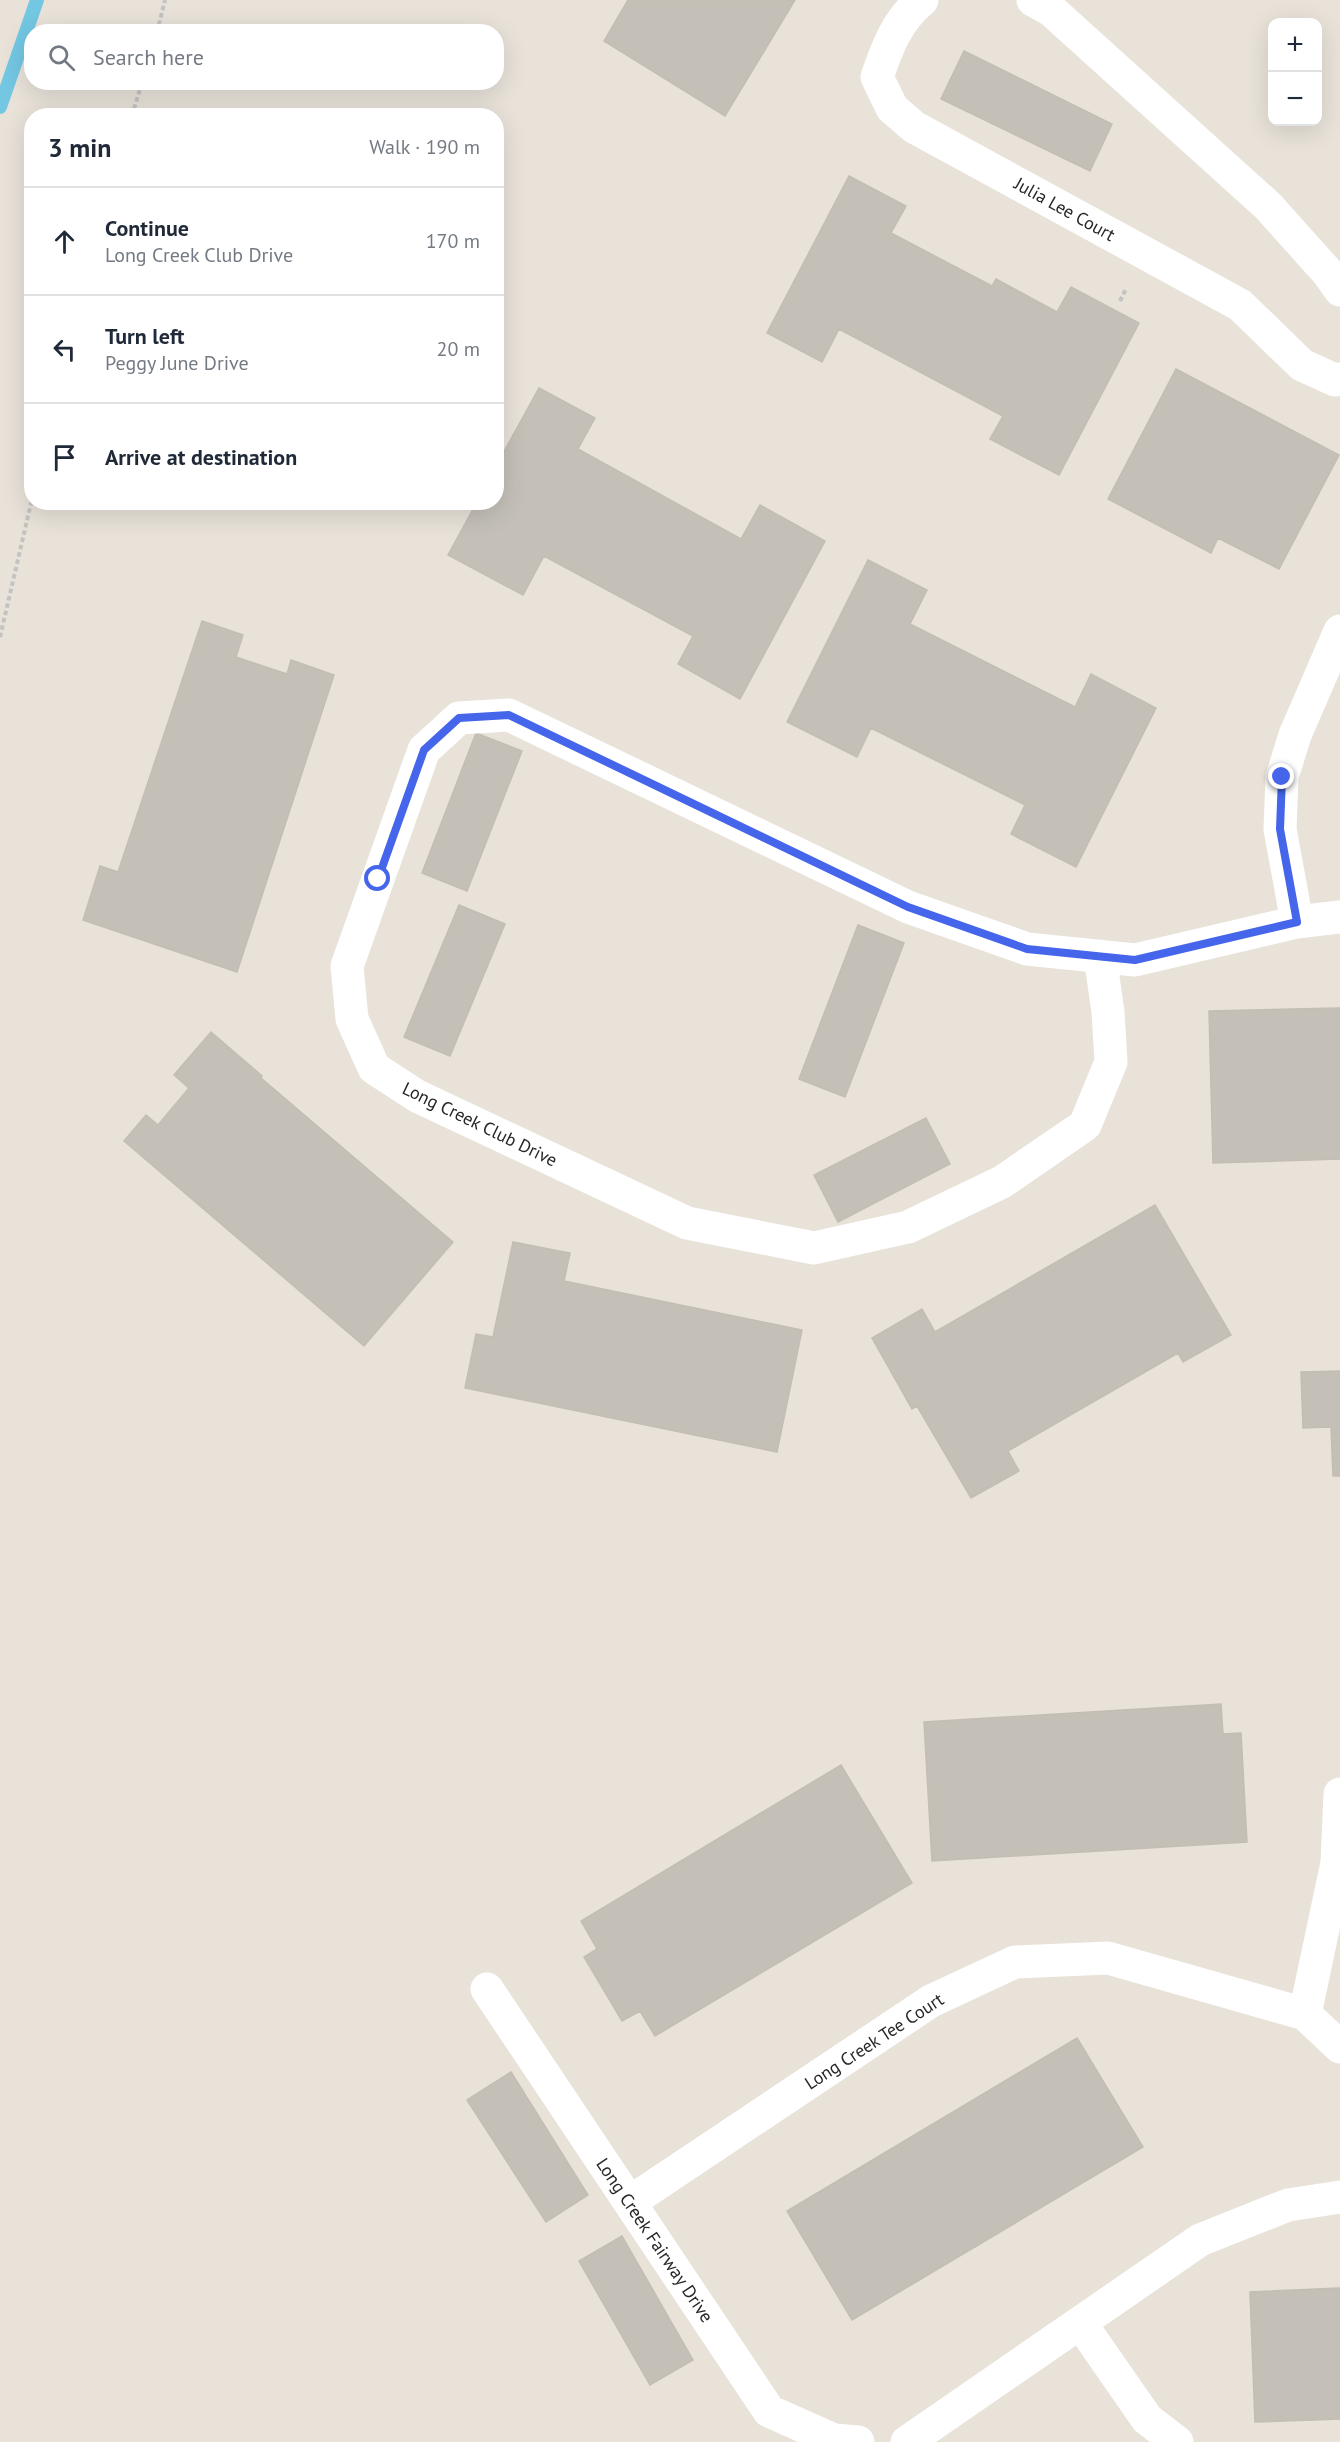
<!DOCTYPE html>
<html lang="en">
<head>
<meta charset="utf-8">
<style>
	body { margin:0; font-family:"PT Sans",sans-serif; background:#f2f2f3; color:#1f2937 }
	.controls { position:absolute; right:18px; top:18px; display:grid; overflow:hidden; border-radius:12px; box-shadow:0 6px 24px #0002 }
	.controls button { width:54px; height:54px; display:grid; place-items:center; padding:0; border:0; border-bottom:2px solid #e0e1e3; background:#fff; color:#1f2937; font:30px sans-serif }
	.stop { position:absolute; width:18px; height:18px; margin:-14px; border:4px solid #4565ea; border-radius:50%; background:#fff }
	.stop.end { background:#4565ea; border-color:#fff; box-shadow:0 2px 6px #0008 }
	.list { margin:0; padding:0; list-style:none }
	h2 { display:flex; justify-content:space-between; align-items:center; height:78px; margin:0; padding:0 24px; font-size:26px }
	h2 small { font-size:20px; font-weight:400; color:#747a83 }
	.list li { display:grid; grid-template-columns:39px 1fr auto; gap:18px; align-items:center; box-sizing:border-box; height:108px; padding:0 24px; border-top:2px solid #e0e1e3 }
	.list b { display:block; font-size:22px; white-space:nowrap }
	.list p { margin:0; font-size:20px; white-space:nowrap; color:#747a83 }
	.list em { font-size:20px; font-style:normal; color:#747a83 }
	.icon { flex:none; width:33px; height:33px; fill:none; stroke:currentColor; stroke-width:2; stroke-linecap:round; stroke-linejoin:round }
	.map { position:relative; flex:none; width:1340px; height:2442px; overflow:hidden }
	.search { position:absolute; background:#fff; box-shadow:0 6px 24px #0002; left:24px; top:24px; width:480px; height:66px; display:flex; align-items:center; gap:15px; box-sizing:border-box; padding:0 21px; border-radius:24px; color:#747a83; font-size:22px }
	.panel { position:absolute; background:#fff; box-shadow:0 6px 24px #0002; left:24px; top:108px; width:480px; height:402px; border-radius:24px }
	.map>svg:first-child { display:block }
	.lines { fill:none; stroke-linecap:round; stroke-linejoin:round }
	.stream { stroke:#73c7e3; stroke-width:14 }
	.building { fill:#c4c0b8; stroke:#c3bdb3; stroke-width:1.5 }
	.path { stroke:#c3c3c3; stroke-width:4; stroke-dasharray:4.5 3; stroke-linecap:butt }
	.minor { stroke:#fff; stroke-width:33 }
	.route { stroke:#4565ea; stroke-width:8 }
	.labels { text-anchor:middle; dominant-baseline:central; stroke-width:6; stroke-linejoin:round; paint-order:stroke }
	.street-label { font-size:18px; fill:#272727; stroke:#fff }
</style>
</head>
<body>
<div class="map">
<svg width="1340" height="2442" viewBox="0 0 1340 2442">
	<rect width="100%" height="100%" fill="#e8e2d9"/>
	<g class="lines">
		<path class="stream" d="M0 107 37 0"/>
	</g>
	<path class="building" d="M628 0H795L725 116 604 41Z
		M964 51 1112 124 1090 171 941 99Z
		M849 176 906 206 891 233 992 286 996 279 1057 312 1071 287 1139 323 1059 475 990 439 1003 416 839 329 822 362 767 333Z
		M1176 369 1339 455 1279 569 1218 538 1211 553 1108 499Z
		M539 388 595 418 578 449 741 539 760 505 825 541 740 699 678 664 693 636 544 556 523 595 448 555 477 502H496V466Z
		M868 560 927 590 910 624 1075 707 1091 674 1156 708 1076 867 1011 834 1025 805 871 728 857 757 787 722Z
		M202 621 243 635 236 657 287 674 291 660 334 675 237 972 83 920 100 866 118 872Z
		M476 733 522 751 467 891 422 873Z
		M459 905 505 924 450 1056 404 1037Z
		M858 925 904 943 845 1097 799 1079Z
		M1340 1008V1159L1213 1163 1209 1011Z
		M211 1032 262 1076 261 1078 453 1242 364 1346 124 1141 146 1115 158 1125 189 1088 174 1075Z
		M926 1118 950 1164 838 1222 814 1175Z
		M1155 1205 1231 1335 1183 1362 1178 1353 1008 1451 1019 1471 971 1498 917 1406 912 1409 872 1338 922 1309 935 1332Z
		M513 1242 570 1253 564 1281 802 1330 777 1452 465 1388 476 1334 493 1337Z
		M1340 1371V1476H1333L1331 1427 1303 1428 1301 1372Z
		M1221 1704 1223 1734 1241 1733 1247 1842 932 1861 924 1722Z
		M841 1765 912 1883 655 2036 640 2011 622 2021 584 1957 597 1949 581 1921Z
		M1077 2038 1143 2147 852 2320 787 2211Z
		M511 2072 588 2195 546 2222 467 2100Z
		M622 2236 693 2360 650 2385 579 2261Z
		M1340 2288V2419L1255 2422 1250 2292Z"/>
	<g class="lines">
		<path class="path" d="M157 32 165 0
			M132 116 142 82
			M1120 301 1126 289
			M0 637 32 499"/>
		<path class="minor" d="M922 0C897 20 887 48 877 77L892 108 914 127 1240 305 1302 365 1335 380 1340 379
			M1033 0 1051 10 1268 206 1328 273 1340 290
			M1297 922 1280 829 1282 777 1295 735 1340 631
			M1100 956 1108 1012 1111 1062 1085 1125 1002 1182 908 1227 814 1248 687 1223 417 1096 374 1068 352 1019 347 966 424 750 459 718 509 715 908 907 1027 949 1135 960 1297 922 1340 917
			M487 1989 769 2411 834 2440 858 2442
			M1305 2014 1337 1863 1340 1794
			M630 2202 931 2001 1015 1962 1108 1958 1305 2014 1340 2047
			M1081 2324 1147 2419 1177 2442
			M907 2442 1200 2240 1288 2205 1340 2197"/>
	</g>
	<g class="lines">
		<path class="route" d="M378 879 424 750 459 718 509 715 908 907 1027 949 1135 960 1297 922 1280 829 1282 777"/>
	</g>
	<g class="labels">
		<g class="street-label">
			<text transform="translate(1065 209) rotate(29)">Julia Lee Court</text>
			<text transform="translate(480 1124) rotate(26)">Long Creek Club Drive</text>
			<text transform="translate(874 2041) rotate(-33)">Long Creek Tee Court</text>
			<text transform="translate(655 2240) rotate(56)">Long Creek Fairway Drive</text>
		</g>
	</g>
</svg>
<div class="controls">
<button>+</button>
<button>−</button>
</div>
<div class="stop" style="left:378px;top:879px"></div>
<div class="stop end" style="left:1282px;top:777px"></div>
<div class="search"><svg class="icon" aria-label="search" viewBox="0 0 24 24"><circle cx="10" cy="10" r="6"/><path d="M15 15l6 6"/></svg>Search here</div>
<section class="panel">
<h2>3 min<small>Walk · 190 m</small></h2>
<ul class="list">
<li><svg class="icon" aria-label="ahead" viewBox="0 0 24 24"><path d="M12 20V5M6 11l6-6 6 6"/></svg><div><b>Continue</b><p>Long Creek Club Drive</p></div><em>170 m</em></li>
<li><svg class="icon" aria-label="left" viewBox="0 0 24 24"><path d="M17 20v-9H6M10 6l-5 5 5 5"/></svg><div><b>Turn left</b><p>Peggy June Drive</p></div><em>20 m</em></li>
<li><svg class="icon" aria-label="arrive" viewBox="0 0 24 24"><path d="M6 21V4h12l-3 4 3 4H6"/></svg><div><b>Arrive at destination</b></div></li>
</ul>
</section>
</div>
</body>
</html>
